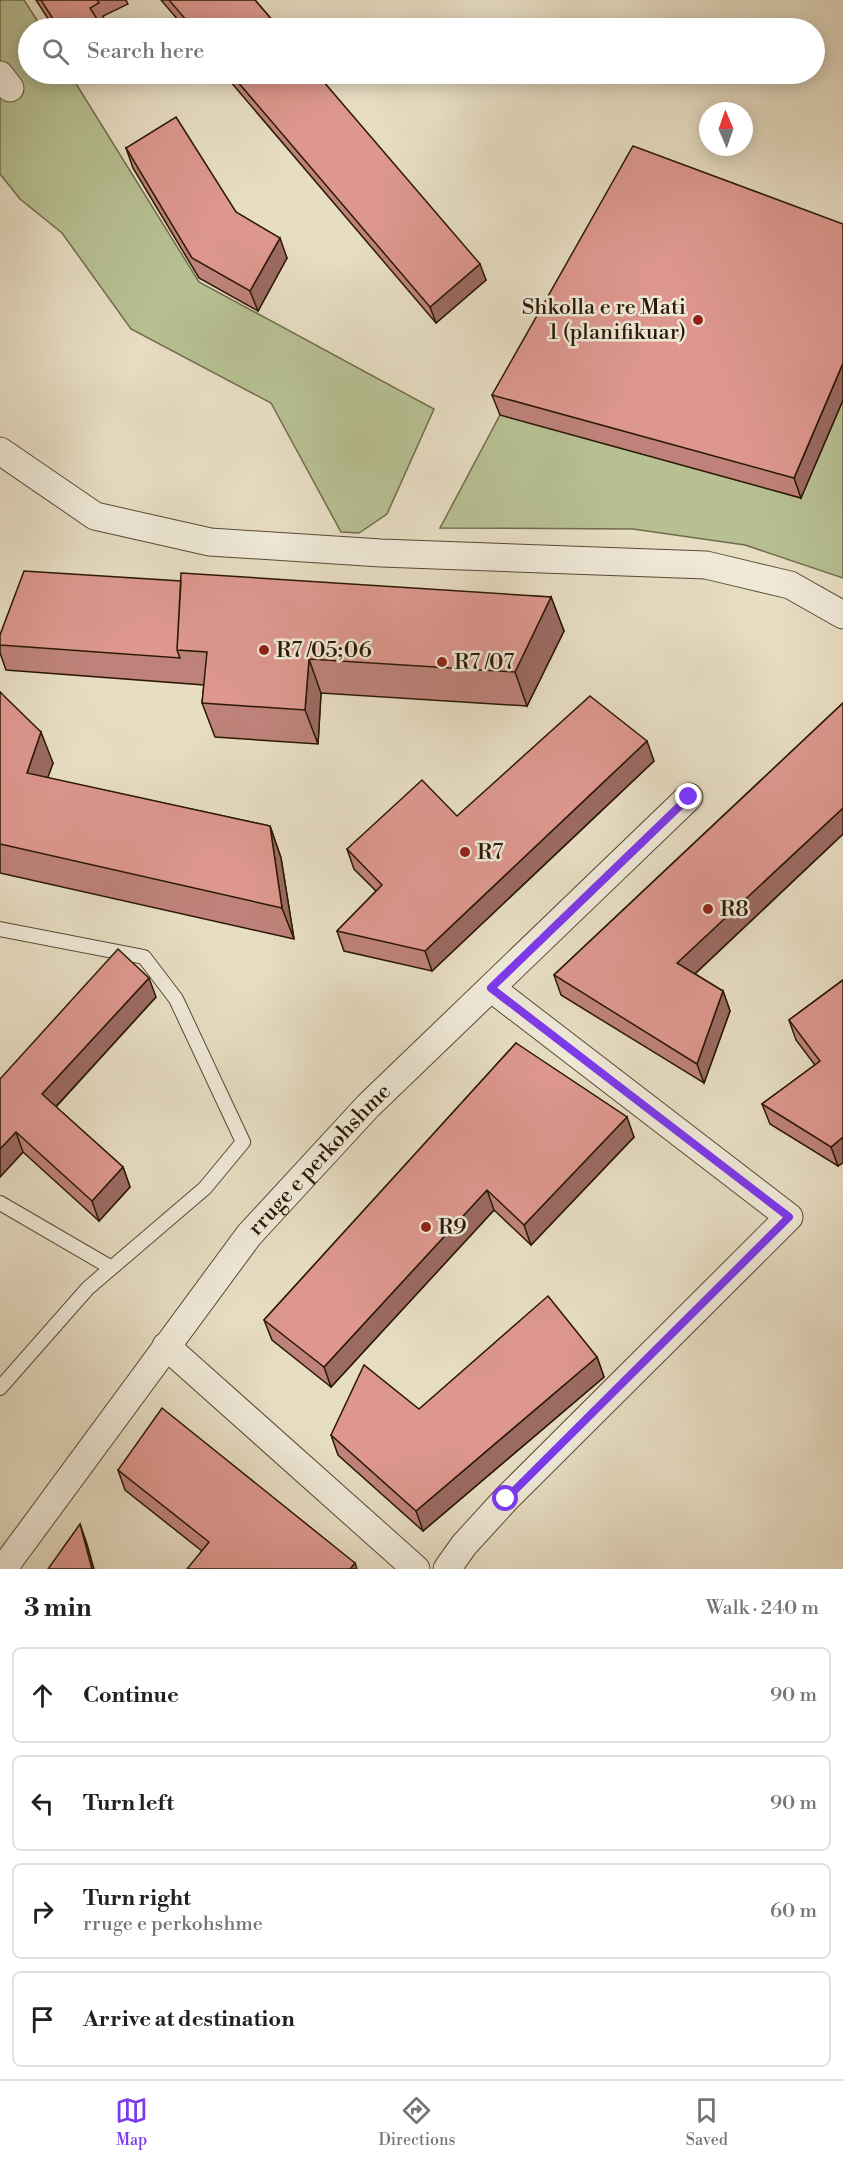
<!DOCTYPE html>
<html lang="en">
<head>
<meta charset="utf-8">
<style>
	body { margin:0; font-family:"Libre Bodoni",serif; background:#f2f2f2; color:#202124 }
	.compass { position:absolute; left:699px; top:102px; width:54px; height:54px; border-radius:50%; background:#fff; box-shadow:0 3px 15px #0003; rotate:358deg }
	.stop { position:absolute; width:18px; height:18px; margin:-14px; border:4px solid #7c3aed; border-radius:50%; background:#fff }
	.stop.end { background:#7c3aed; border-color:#fff; box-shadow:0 2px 6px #0008 }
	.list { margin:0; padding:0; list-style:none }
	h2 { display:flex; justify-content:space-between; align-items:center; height:78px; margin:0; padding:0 24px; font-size:26px }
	h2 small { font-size:20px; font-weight:400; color:#757577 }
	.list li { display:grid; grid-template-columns:39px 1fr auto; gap:18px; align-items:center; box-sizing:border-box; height:96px; margin:0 12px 12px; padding:0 12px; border:2px solid #e0e0e0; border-radius:9px }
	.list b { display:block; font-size:22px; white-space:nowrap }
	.list p { margin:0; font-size:20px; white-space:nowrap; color:#757577 }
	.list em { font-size:20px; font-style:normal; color:#757577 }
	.icon { flex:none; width:33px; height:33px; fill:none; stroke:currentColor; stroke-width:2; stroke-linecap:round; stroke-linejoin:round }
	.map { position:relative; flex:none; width:843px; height:1569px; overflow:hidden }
	.search { position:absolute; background:#fff; box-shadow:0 3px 15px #0003; left:18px; right:18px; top:18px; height:66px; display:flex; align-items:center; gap:15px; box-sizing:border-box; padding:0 21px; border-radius:33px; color:#757577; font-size:22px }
	.sheet { height:510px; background:#fff }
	nav { display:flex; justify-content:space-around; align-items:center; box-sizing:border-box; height:84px; border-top:2px solid #e0e0e0; background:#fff; font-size:16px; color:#757577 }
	nav a { display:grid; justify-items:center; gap:3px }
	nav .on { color:#7c3aed }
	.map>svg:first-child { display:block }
	.green { fill:#b7c093; stroke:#716c4c; stroke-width:1.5 }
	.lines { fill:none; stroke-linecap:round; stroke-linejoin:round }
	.service-casing { stroke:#5a4934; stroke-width:16 }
	.minor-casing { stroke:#5a4934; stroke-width:29 }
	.service { stroke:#efe9d8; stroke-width:14 }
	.minor { stroke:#efe9d8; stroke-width:27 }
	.wall { fill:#be827a; stroke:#2b1804; stroke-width:1.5 }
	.shaded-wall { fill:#9b6a63; stroke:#2b1804; stroke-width:1.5 }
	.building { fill:#dd978e; stroke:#2b1804; stroke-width:1.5 }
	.route { stroke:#7c3aed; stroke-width:8 }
	.poi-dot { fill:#8f2418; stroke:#efe9d8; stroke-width:2 }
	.labels { text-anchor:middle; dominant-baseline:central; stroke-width:5; stroke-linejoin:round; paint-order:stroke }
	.poi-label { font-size:22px; fill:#2b1804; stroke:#efe9d8; text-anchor:start }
	.street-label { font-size:22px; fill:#2b1804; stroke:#efe9d8 }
</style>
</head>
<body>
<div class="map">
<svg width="843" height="1569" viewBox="0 0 843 1569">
	<rect width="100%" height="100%" fill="#e7ddc3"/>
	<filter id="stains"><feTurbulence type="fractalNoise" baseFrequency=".00333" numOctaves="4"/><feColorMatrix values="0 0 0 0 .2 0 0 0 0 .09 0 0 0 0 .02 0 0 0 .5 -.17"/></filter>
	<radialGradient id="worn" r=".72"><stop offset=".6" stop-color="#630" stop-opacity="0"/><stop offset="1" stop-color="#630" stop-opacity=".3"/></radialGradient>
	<path class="green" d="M0 0H24L42 28H28V74H70L199 282 434 409 387 514 359 533 341 532 271 403 131 329 62 233 20 199 0 174Z
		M843 400V578L745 545 633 529 440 528 500 415 801 498Z"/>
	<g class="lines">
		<g class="service-casing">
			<path id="service" d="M0 929 144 957 176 999 243 1142 205 1188 88 1288 0 1388
				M0 1203 110 1267"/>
		</g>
		<g class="minor-casing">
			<g id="minor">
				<path d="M0 75 10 88"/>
				<path d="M0 451 95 516 210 542 381 553 706 565 790 585 843 615"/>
				<path d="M166 1346 416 1569"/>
				<path id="s1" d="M3 1569 249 1235 368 1106 689 797"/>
				<path d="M447 1569 464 1545 506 1499 789 1217 491 988"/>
			</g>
		</g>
		<use href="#service" class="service"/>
		<use href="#minor" class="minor"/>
	</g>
	<path class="wall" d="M36 0H126L128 4 103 16 106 23 100 27V28H54Z
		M161 0H255L279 28H185Z
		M224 74H317L486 280 436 323Z
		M126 148 236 212 287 258 258 311 199 278 133 168Z
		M843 224 801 498 500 415 492 395Z
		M181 581 551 597 564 631 527 706 321 693 318 744 215 737 202 703 204 685 6 670 0 653V635Z
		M0 692 53 763 47 778 270 826 281 858 294 939 0 873Z
		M843 703V834L695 974 723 991 730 1011 704 1083 561 995 554 975Z
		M654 761 432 971 344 951 337 931 376 891 354 869 347 849Z
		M843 980 838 1166 770 1124 762 1104 815 1065 796 1040 789 1020Z
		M156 997 56 1107 123 1167 130 1187 99 1221 23 1152 0 1177V1079Z
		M516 1043 634 1137 531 1245 494 1210 331 1387 272 1340 264 1320Z
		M597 1357 604 1377 423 1531 338 1455 331 1435Z
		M118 1470 355 1563 202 1551 125 1490Z"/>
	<path class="shaded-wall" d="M97 19 100 28H82Z
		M280 238 287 258 258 311 250 291Z
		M480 264 486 280 436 323 430 307Z
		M843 363V400L801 498 794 478Z
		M551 597 564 631 527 706 515 672Z
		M309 659 321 693 318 744 305 710Z
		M41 732 53 763 38 805 27 773Z
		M647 741 654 761 432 971 425 951Z
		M843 808V834L685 983 677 963Z
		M270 826 281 858 294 939 282 908Z
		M149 978 156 997 49 1114 42 1094Z
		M723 991 730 1011 704 1083 697 1064Z
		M627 1117 634 1137 531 1245 524 1225Z
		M16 1132 23 1152 0 1177V1149Z
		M843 1137V1163L838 1166 831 1147Z
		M123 1167 130 1187 99 1221 92 1201Z
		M487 1190 494 1210 331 1387 324 1367Z
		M597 1357 604 1377 423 1531 416 1511Z
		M80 1524 87 1544 94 1569H92Z
		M355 1563 357 1569H350Z"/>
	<path class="building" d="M41 0H97L99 3 90 8 97 19 82 28H55L52 24 55 22Z
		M169 0H255L279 28H193Z
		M231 74H317L480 264 430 307Z
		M176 117 236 212 280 238 250 291 192 258 126 148Z
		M633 146 843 224V363L794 478 492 395Z
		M24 571 181 581 177 650 180 658 0 645V635Z
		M181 573 551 597 515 672 309 659 305 710 202 703 207 652 177 650Z
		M0 692 41 732 27 773 270 826 282 908 0 844Z
		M590 696 647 741 425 951 337 931 382 885 347 849 422 780 457 816Z
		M843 703V808L677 963 723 991 697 1064 554 975Z
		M118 949 149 978 42 1094 123 1167 92 1201 16 1132 0 1149V1079Z
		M843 980V1137L831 1147 762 1104 820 1061 789 1020Z
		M516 1043 627 1117 524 1225 487 1190 324 1367 264 1320Z
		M548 1296 597 1357 416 1511 331 1435 364 1365 419 1409Z
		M162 1408 355 1563 350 1569H187L209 1542 118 1470Z
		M80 1524 92 1569H48Z"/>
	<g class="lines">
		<path class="route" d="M506 1499 789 1217 491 988 689 797"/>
	</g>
	<g class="poi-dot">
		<circle cx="698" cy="320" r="6"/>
		<circle cx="264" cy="650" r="6"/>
		<circle cx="442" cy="662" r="6"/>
		<circle cx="465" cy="852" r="6"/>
		<circle cx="708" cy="909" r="6"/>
		<circle cx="426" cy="1227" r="6"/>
	</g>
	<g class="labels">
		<g class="poi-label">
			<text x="686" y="307" text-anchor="end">Shkolla e re Mati<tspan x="686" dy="25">1 (planifikuar)</tspan></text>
			<text x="276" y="650">R7 /05;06</text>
			<text x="454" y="662">R7 /07</text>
			<text x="477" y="852">R7</text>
			<text x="720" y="909">R8</text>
			<text x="438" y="1227">R9</text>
		</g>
		<g class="street-label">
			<text stroke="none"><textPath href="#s1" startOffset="518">rruge e perkohshme</textPath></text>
		</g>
	</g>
	<rect width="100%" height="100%" filter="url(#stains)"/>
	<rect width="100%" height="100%" fill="url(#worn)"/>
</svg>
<svg class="compass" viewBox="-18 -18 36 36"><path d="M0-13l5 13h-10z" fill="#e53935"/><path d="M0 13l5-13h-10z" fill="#757577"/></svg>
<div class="stop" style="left:506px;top:1499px"></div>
<div class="stop end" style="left:689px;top:797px"></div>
<div class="search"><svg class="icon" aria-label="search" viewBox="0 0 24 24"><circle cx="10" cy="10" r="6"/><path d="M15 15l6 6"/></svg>Search here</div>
</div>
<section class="sheet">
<h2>3 min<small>Walk · 240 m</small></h2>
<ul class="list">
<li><svg class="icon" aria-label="ahead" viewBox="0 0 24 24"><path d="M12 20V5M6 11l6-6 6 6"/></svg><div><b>Continue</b></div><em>90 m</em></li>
<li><svg class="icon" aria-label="left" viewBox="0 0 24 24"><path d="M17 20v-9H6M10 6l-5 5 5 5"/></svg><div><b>Turn left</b></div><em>90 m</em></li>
<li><svg class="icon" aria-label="right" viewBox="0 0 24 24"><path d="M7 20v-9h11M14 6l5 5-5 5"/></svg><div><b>Turn right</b><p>rruge e perkohshme</p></div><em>60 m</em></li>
<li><svg class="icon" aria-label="arrive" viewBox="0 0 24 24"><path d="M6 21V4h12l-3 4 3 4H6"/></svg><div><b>Arrive at destination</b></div></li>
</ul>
</section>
<nav>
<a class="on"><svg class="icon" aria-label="map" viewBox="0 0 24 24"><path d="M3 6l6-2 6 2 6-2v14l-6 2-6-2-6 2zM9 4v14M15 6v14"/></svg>Map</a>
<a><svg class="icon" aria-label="directions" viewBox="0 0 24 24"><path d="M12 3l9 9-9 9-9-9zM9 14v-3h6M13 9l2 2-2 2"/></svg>Directions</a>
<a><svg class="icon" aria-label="saved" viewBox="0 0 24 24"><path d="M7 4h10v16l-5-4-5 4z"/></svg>Saved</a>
</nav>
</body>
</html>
